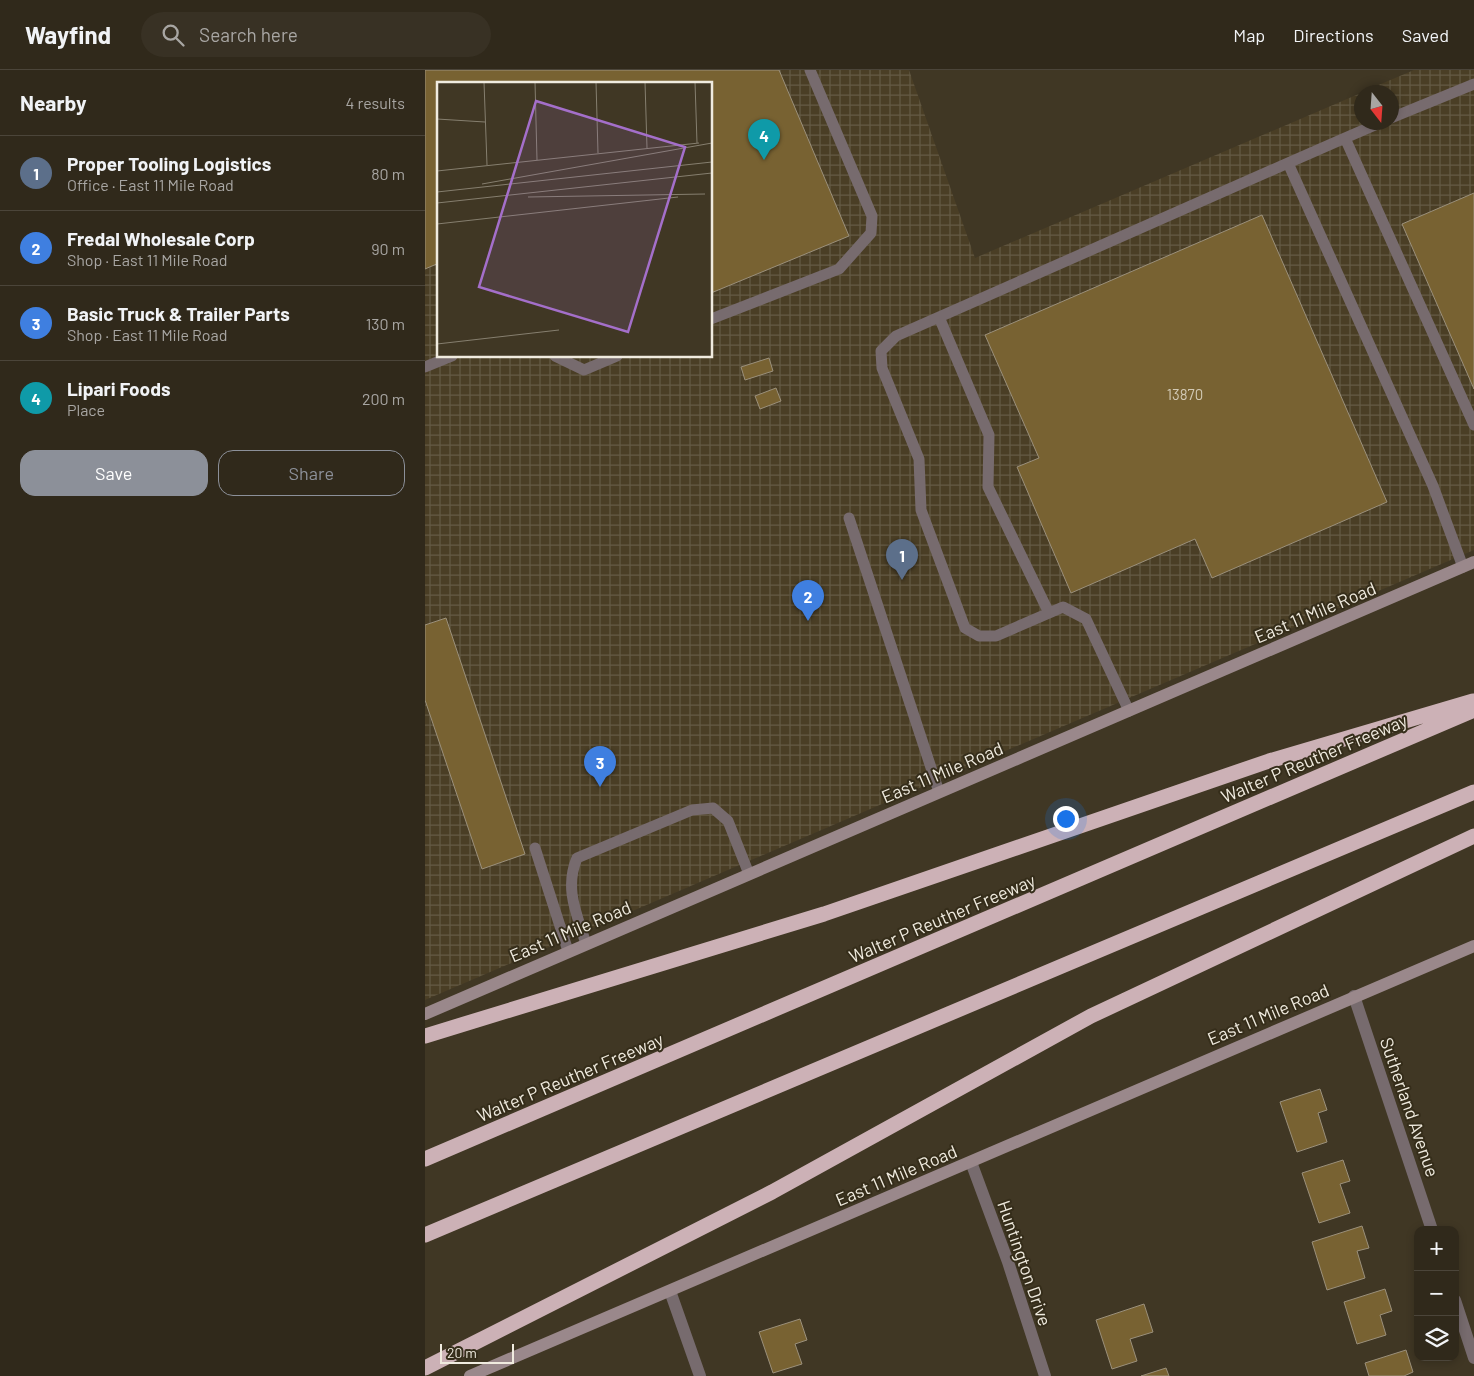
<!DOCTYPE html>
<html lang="en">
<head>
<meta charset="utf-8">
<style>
	body { margin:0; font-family:Barlow,sans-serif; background:#383124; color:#f1f3f6 }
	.controls { position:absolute; right:15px; bottom:15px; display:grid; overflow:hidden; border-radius:10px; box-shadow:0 2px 8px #0003 }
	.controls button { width:45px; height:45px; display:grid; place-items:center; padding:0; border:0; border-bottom:1px solid #4b453a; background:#30291b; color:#f1f3f6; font:25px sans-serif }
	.compass { position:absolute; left:929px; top:15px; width:45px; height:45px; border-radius:50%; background:#30291b; box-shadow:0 2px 8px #0003; rotate:163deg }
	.scale { position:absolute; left:15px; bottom:12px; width:74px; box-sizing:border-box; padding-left:5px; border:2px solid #f0ebdf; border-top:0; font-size:14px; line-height:18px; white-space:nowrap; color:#f0ebdf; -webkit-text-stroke:4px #352d1a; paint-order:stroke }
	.you { position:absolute; left:640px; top:748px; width:18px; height:18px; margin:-12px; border:4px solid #fff; border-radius:50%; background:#1a73e8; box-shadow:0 0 0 8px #1a73e833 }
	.badge { display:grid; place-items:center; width:32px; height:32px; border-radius:50%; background:#8c9099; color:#fff; font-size:16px; font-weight:700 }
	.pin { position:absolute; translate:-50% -41px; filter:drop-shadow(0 1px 2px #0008) }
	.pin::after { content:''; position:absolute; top:26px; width:18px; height:15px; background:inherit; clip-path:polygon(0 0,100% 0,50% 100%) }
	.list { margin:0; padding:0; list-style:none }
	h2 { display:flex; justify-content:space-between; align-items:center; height:65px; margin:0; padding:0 20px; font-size:21px }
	h2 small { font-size:16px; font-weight:400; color:#a8a6a3 }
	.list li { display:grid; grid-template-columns:32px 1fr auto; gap:15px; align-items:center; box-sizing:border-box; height:75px; padding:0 20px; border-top:1px solid #4b453a }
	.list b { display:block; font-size:19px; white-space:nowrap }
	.list p { margin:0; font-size:16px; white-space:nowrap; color:#a8a6a3 }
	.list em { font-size:16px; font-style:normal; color:#a8a6a3 }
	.actions { display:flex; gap:10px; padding:15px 20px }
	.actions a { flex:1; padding:11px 0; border:1px solid #8c9099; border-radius:15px; text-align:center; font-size:18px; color:#8c9099 }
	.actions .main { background:#8c9099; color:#fff }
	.icon { flex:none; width:28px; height:28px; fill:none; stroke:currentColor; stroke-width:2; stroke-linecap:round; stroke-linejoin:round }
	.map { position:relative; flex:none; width:1049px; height:1306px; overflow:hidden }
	header { display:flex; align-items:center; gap:30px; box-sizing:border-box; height:70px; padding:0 25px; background:#30291b; border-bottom:1px solid #4b453a }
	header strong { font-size:24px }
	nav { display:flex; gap:28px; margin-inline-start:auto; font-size:18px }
	.search { width:350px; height:45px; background:#383124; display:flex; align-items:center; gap:12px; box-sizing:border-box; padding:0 18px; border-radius:28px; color:#a8a6a3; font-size:19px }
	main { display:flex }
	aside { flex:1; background:#30291b }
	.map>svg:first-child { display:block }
	.industrial { fill:url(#industrial-grid); fill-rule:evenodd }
	.building { fill:#786232; stroke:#9b907b }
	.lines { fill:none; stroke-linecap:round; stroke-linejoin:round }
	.lane { stroke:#776b6e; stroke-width:11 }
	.street { stroke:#776b6e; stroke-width:12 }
	.secondary { stroke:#9a888b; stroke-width:12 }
	.highway { stroke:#ccb1b6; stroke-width:15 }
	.labels { text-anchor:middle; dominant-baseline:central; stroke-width:4; stroke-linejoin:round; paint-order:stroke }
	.number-label { font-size:15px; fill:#d2c9b4 }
	.street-label { font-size:18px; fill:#f0ebdf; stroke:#352d1a }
	.inset-road { fill:none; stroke:#867f6f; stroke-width:1 }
	.view { fill:#a46fca; fill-opacity:0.15; stroke:#a46fca; stroke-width:2.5 }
	.inset-edge { fill:none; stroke:#f0ebdf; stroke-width:2.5 }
</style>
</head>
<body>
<header>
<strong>Wayfind</strong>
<div class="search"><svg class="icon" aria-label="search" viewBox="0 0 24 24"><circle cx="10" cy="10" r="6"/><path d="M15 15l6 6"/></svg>Search here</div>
<nav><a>Map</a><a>Directions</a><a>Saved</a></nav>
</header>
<main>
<aside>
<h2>Nearby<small>4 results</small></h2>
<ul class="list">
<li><span class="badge" style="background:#5c6f8a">1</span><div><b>Proper Tooling Logistics</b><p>Office · East 11 Mile Road</p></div><em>80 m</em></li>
<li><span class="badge" style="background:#3f7fe0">2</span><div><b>Fredal Wholesale Corp</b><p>Shop · East 11 Mile Road</p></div><em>90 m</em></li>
<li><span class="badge" style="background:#3f7fe0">3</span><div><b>Basic Truck &amp; Trailer Parts</b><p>Shop · East 11 Mile Road</p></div><em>130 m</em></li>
<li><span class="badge" style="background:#0f9aa8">4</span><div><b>Lipari Foods</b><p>Place</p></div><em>200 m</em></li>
</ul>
<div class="actions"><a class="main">Save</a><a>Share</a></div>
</aside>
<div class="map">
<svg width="1049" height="1306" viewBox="0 0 1049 1306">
	<defs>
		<pattern id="industrial-grid" width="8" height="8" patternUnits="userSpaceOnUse" patternTransform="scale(1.25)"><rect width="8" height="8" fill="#4a3e25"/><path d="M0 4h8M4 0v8" fill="none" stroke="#645a44"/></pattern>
	</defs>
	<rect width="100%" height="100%" fill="#403724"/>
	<path class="industrial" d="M0 0H484L550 188 936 23V52H966V22H937L989 0H1049V480L0 930ZM14 14H286V286H14Z"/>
	<path class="building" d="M0 0H354L424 166 286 223V14H14V193L0 199Z
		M1049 123V319L977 154Z
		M837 145 962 432 787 508 770 469 646 523 592 397 614 388 560 265Z
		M344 288 348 301 320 310 316 297Z
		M351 318 356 331 335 339 330 326Z
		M21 548 100 784 57 799 0 630V555Z
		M895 1019 902 1040 893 1043 902 1072 872 1082 855 1032Z
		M918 1090 925 1111 915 1114 925 1143 894 1153 877 1103Z
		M937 1156 944 1178 932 1181 940 1208 902 1220 887 1172Z
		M960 1219 967 1241 955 1245 961 1265 932 1274 919 1232Z
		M719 1234 728 1262 705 1269 712 1291 687 1299 671 1250Z
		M375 1249 382 1270 370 1274 377 1294 348 1303 334 1262Z
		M981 1280 988 1302 979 1306H944L940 1293Z
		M741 1298 744 1306H716Z"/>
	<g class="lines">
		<path class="lane" d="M966 48 1049 14
			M920 68 957 52
			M863 93 920 68 1049 355
			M514 247 564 365 563 417 624 543
			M286 249 414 199 446 163 447 146 385 0
			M130 286 159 300 192 286
			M0 297 27 286
			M424 448 514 722
			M704 641 661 549 638 537 571 566H554L540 558 496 440 494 389 457 298 456 281 471 266 863 93 1008 416 1038 497
			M110 778 143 881
			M161 874C152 844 139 819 152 788L267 740 288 738 303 751 324 804"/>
		<path class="street" d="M929 926 1007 1160
			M546 1092 583 1192 620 1306
			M245 1221 275 1306
			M1030 1230 1049 1288"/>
		<path class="secondary" d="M0 944 1049 492
			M45 1306 1049 876"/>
		<path class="highway" d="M0 966 399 844 844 691 1048 631
			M0 1089 1049 640
			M0 1165 1049 722
			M0 1298 347 1122 666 946 1049 766"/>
	</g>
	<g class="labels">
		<g class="number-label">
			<text x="760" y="324">13870</text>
		</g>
		<g class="street-label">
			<text transform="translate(890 542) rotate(-23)">East 11 Mile Road</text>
			<text transform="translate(889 688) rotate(-23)">Walter P Reuther Freeway</text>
			<text transform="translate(517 702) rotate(-23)">East 11 Mile Road</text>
			<text transform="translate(517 848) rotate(-23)">Walter P Reuther Freeway</text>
			<text transform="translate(145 861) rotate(-23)">East 11 Mile Road</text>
			<text transform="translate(843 944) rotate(-23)">East 11 Mile Road</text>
			<text transform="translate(145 1007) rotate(-23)">Walter P Reuther Freeway</text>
			<text transform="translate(985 1037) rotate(71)">Sutherland Avenue</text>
			<text transform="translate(471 1105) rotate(-23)">East 11 Mile Road</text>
			<text transform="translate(600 1193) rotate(71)">Huntington Drive</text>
		</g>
	</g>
	<g transform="translate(12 12)">
		<rect width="275" height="275" fill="#403724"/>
		<path class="inset-road" d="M47 0 50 83M98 0 100 78M159 0 161 71M208 0 210 66M258 0 260 61M0 37 48 40M0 89 262 61M45 102 275 61M0 110 275 80M91 115 268 112M0 121 275 91M0 142 241 115M0 262 122 248"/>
		<path class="view" d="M99 19 248 65 191 250 42 205Z"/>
		<rect width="275" height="275" class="inset-edge"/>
	</g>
</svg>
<div class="controls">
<button>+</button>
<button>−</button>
<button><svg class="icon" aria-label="layers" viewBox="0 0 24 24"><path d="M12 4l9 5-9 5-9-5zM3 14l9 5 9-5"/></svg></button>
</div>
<svg class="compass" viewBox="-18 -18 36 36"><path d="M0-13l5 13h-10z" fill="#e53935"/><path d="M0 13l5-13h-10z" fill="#a8a6a3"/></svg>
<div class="scale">20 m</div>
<div class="you"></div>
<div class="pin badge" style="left:477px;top:510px;background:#5c6f8a">1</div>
<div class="pin badge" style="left:383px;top:551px;background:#3f7fe0">2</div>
<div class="pin badge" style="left:175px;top:717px;background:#3f7fe0">3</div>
<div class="pin badge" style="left:339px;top:90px;background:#0f9aa8">4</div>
</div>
</main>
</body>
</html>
